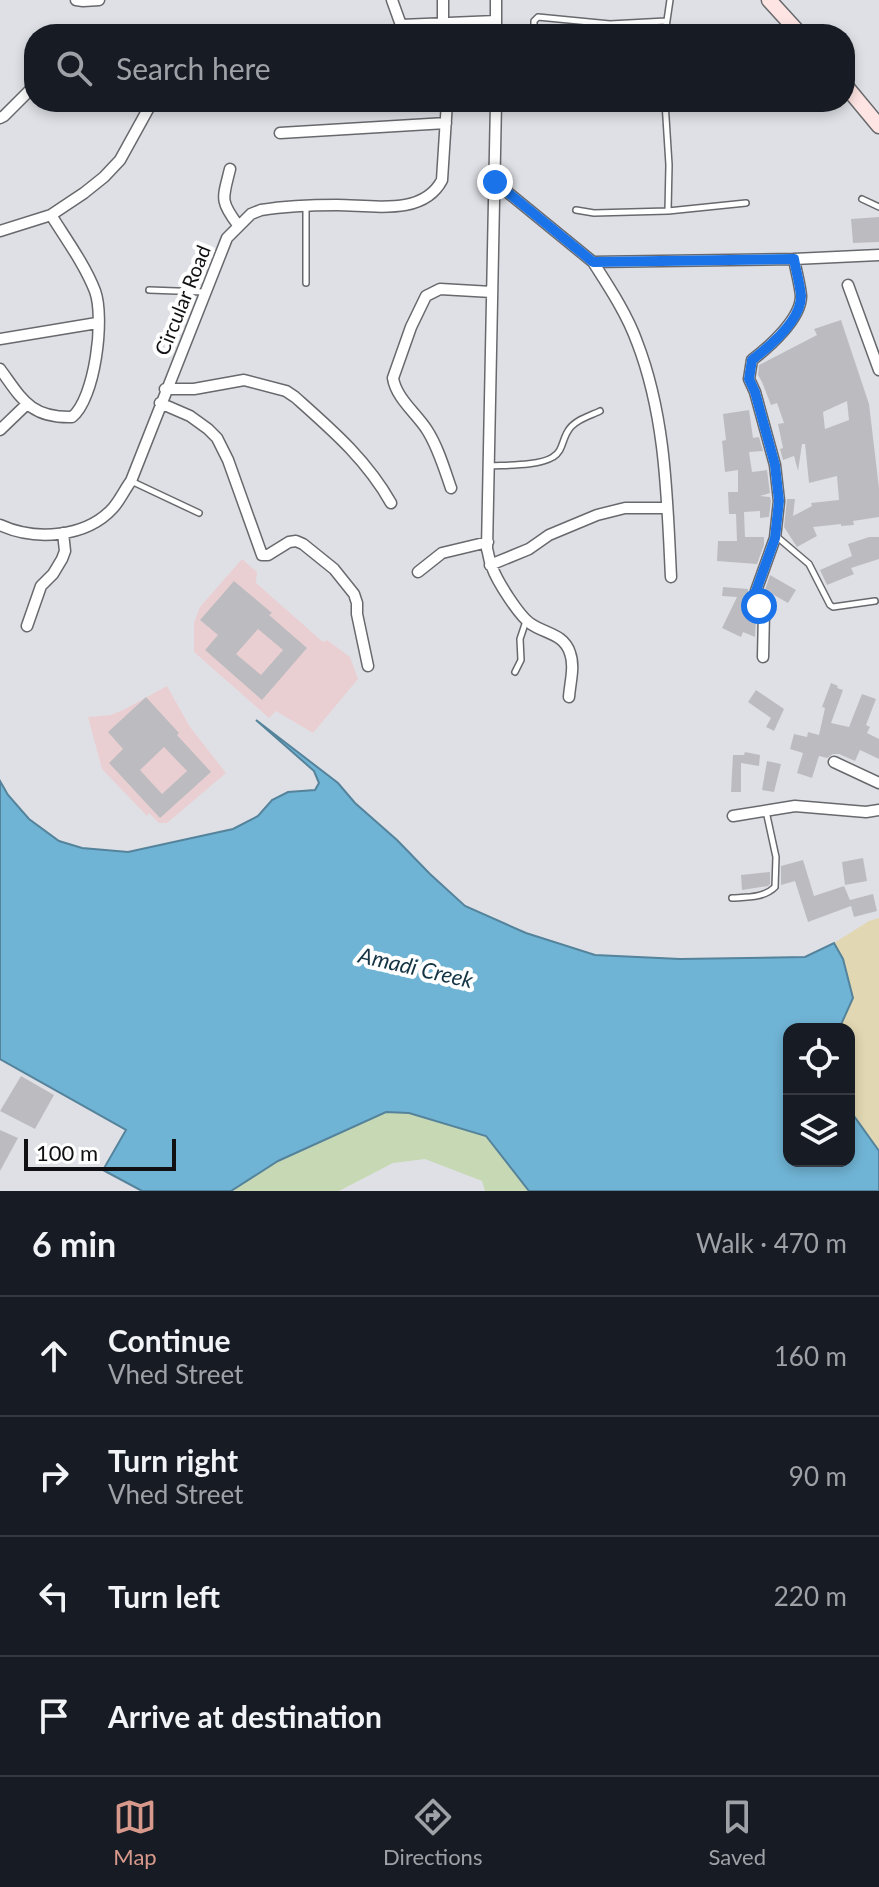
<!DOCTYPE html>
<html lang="en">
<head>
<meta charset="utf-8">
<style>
	body { margin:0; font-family:Lato,sans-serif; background:#242831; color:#f1f3f6 }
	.controls { position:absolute; right:24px; bottom:24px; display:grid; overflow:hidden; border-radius:16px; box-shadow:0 4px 12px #0003 }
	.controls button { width:72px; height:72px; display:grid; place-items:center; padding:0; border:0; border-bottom:2px solid #363941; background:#171b24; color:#f1f3f6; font:40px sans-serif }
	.scale { position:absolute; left:24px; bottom:20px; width:152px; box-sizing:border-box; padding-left:8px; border:4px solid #111113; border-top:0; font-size:22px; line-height:28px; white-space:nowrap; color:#111113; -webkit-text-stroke:6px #fff; paint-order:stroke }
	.stop { position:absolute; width:24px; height:24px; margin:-18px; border:6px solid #1a73e8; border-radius:50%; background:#fff }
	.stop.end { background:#1a73e8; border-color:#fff; box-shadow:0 2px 8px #0008 }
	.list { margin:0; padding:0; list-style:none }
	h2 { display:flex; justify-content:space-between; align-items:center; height:104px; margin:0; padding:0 32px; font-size:34px }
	h2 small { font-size:26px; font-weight:400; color:#9ea1a6 }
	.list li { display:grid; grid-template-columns:52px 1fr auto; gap:24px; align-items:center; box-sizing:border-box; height:120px; padding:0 32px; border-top:2px solid #363941 }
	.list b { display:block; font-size:30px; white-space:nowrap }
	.list p { margin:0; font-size:26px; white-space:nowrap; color:#9ea1a6 }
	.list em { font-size:26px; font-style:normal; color:#9ea1a6 }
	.icon { flex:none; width:44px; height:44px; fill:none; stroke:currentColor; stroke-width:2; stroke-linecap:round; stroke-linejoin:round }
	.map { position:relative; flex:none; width:879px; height:1191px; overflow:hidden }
	.search { position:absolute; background:#171b24; box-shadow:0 4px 12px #0003; left:24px; right:24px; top:24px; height:88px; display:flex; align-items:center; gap:20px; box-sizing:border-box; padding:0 28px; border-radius:32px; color:#9ea1a6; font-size:30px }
	.sheet { height:584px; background:#171b24 }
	nav { display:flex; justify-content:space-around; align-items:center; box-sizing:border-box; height:112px; border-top:2px solid #363941; background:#171b24; font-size:22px; color:#9ea1a6 }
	nav a { display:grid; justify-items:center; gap:4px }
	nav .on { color:#d7998b }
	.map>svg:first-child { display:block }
	.education { fill:#eacfd2 }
	.green { fill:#c7d9b4 }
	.sand { fill:#e1d7b2 }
	.water { fill:#70b4d5; stroke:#54839b; stroke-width:2 }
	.building { fill:#bcbcc0; fill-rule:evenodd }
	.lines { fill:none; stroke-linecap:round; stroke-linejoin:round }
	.lane-casing { stroke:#68696d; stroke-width:8 }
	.street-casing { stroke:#68696d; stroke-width:13 }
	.secondary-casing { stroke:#68696d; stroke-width:17 }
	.lane { stroke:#fff; stroke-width:5 }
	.street { stroke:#fff; stroke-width:10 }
	.secondary { stroke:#fee5e3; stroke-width:14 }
	.route { stroke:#1a73e8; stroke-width:10 }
	.labels { text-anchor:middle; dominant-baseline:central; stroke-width:8; stroke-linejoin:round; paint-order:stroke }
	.street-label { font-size:20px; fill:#111113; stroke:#fff }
	.water-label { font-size:22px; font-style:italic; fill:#153544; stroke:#fff }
</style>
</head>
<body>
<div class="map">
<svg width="879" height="1191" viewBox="0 0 879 1191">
	<rect width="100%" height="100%" fill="#dfe0e5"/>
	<path class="education" d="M242 559 257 572 256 583 323 642 327 640 350 657 358 679 313 733 276 711 269 718 194 652V623L200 607Z
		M167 686 190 727 226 773 167 823H159L149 813 147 816 102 769 88 717 111 715 125 709Z"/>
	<path class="green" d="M386 1112 409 1113 486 1136 529 1191H485L482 1181 425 1159 393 1163 339 1191H231L278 1161Z"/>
	<path class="sand" d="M879 918V1151L849 1109V1029H839L853 998 843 959 834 943 869 921Z"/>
	<path class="water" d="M256 720 338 783 355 803 397 840 430 874 465 906 526 933 595 955 680 959 805 957 834 943 843 959 853 998 839 1029H789V1161H849V1109L879 1151V1191H529L486 1136 409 1113 386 1112 278 1161 231 1191H142L103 1170 126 1130 0 1059V781L8 795 29 819 59 841 82 848 128 852 233 829 258 816 272 800 288 792 315 790 319 783 314 771Z"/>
	<path class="building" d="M879 217V242L853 243 851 219Z
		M841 320 869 404 879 488V517L853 521 854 525 841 526V524L813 527 817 536 797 547 784 527 787 499H795L793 516 812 506 811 503 839 500 837 476 809 483 805 444H802L798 471 794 456 783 460 780 449 783 448 778 424 784 423 777 403 771 405 762 382 758 375 759 365 817 335 814 329ZM847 401 849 420 825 429 823 412Z
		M749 410 753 438 759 437 763 451 749 452 752 472 767 470 770 493 760 496 770 497 771 501 769 517 760 518V511L744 512 745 537H764V545L757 564 717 561 718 541H737L736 514H729L728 492H738V470L725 472 722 441 726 440 723 414Z
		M869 537H879V559L851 568 854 574 827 585 820 570 852 556 848 544Z
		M770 575 796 590 788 603 765 590Z
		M234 581 272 613 269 615 307 648 262 700 205 650 218 635 200 620ZM258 629 283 650 261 675 236 654Z
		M723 587 748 589V602L753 611 750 616 756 619 755 637 743 632 741 637 722 628 737 597 722 596Z
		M831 683 838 686 837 688 843 690 831 723 849 727 862 694 876 699 866 725 870 727 867 733 879 739V759L860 750 855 761 839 754H833L827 758 819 756 812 778 797 773 803 753 790 749 794 734 807 737 808 732 819 735 825 708 822 707Z
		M756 690 784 709 774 731 766 727 771 718 748 702Z
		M146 697 179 733 177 735 211 772 160 818 109 763 123 749 108 732ZM164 747 187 771 162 794 140 770Z
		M745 752 760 755 759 766 741 763V792H731L733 755H744Z
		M767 761 781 764 774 792 762 790Z
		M863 858 867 881 845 885 842 862Z
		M803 860 814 896 844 886 850 900 873 894 877 911 854 917 851 906 808 922 795 881 781 885V866Z
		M770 872V884L768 886 742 890 741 875Z
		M21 1076 54 1095 35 1129 0 1111Z
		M0 1130 18 1138 0 1171Z"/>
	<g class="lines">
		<g class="lane-casing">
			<path id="lane" d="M534 34V21L538 17 610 24 666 21
				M665 34 670 0
				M665 102 669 165 668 211
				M862 199 879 207
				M576 210 594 213 668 211 746 203
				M306 283V208
				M149 290 204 292
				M490 466C507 465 539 466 553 457 563 451 562 440 568 431 574 420 590 416 600 411
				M131 481 199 513
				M776 536 809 564 830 605 833 607 875 601
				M515 672 521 660 520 639 526 621
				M732 898C747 897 764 898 775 887L776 857 766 811"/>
		</g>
		<g class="street-casing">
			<path id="street" d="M76 0 83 1 99 0
				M392 0 401 25
				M443 23V0
				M401 25 496 21
				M496 34V0
				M496 102 487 549C489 555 489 561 492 567 497 581 519 616 531 624 546 634 564 634 570 653 575 666 570 683 569 697
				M0 118 4 116 34 86
				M280 133 446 123
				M230 169C223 198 219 200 238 225
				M495 182 593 262 794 259 879 255
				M0 231 51 215 84 193 104 177 120 160 152 102
				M593 262C609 287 627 314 637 342 666 417 667 498 671 577
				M848 285 879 370
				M0 339 97 323
				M0 369C22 399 30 418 72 417 95 399 105 318 95 291 85 265 66 239 51 215
				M165 389H194L244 380 286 391 295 397C332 430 366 459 391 503
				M160 403 190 416 208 429 217 438 228 460 262 555H268L289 542 296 541 303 544 334 569 354 594 357 603V614L368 666
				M0 430 26 405
				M451 488C444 468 438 447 427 430 416 413 396 398 393 378L411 327 426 296 440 289 492 292
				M0 525C35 541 86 538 113 508 120 500 125 489 131 481L227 238 251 214 261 210C286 206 312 205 337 205 370 205 423 217 442 180L447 102
				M490 565 529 549 549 535 597 515 625 508H667
				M418 572 442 553 488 542
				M27 626 41 586 53 574 62 559 65 551 63 533
				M763 657 764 612 756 601V591L775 538 779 501 775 465 755 392 749 379 752 360C769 347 801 319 801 296 800 284 796 271 794 259
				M834 762 879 783
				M733 816 795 806 866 812 879 810"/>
		</g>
		<g class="secondary-casing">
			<path id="secondary" d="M769 0 800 34
				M845 85 879 126"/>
		</g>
		<use href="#lane" class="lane"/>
		<use href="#street" class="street"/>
		<use href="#secondary" class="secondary"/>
	</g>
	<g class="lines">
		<path class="route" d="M495 182 593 262 794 259C796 271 800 284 801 296 801 320 769 347 752 360L749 379 755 392 775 465 779 501 775 538 756 591V601L759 606"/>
	</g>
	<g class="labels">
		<g class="street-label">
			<text transform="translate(182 300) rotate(-68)">Circular Road</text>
		</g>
		<g class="water-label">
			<text transform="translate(416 967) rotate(13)">Amadi Creek</text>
		</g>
	</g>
</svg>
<div class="controls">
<button><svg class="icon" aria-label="locate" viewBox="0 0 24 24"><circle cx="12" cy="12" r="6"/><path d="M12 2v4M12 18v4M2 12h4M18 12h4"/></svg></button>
<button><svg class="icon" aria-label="layers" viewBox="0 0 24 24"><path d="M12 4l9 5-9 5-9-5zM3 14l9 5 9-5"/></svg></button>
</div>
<div class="scale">100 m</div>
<div class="stop" style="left:759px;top:606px"></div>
<div class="stop end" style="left:495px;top:182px"></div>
<div class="search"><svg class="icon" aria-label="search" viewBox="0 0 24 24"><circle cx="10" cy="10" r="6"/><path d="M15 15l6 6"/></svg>Search here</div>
</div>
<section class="sheet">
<h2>6 min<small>Walk · 470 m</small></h2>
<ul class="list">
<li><svg class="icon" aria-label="ahead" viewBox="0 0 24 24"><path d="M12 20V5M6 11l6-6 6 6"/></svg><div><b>Continue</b><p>Vhed Street</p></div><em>160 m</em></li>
<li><svg class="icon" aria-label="right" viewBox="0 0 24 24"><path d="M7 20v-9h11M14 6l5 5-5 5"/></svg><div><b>Turn right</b><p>Vhed Street</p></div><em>90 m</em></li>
<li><svg class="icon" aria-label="left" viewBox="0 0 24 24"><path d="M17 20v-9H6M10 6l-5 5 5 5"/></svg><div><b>Turn left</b></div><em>220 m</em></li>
<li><svg class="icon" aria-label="arrive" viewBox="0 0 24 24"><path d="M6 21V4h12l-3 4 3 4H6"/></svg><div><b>Arrive at destination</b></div></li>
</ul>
</section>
<nav>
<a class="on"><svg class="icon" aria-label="map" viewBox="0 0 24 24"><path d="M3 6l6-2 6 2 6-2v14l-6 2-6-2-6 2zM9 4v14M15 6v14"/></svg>Map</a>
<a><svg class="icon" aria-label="directions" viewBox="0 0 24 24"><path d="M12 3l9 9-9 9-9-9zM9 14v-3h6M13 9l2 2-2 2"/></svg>Directions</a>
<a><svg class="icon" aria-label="saved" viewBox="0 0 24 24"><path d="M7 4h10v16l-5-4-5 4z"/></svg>Saved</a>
</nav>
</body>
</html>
